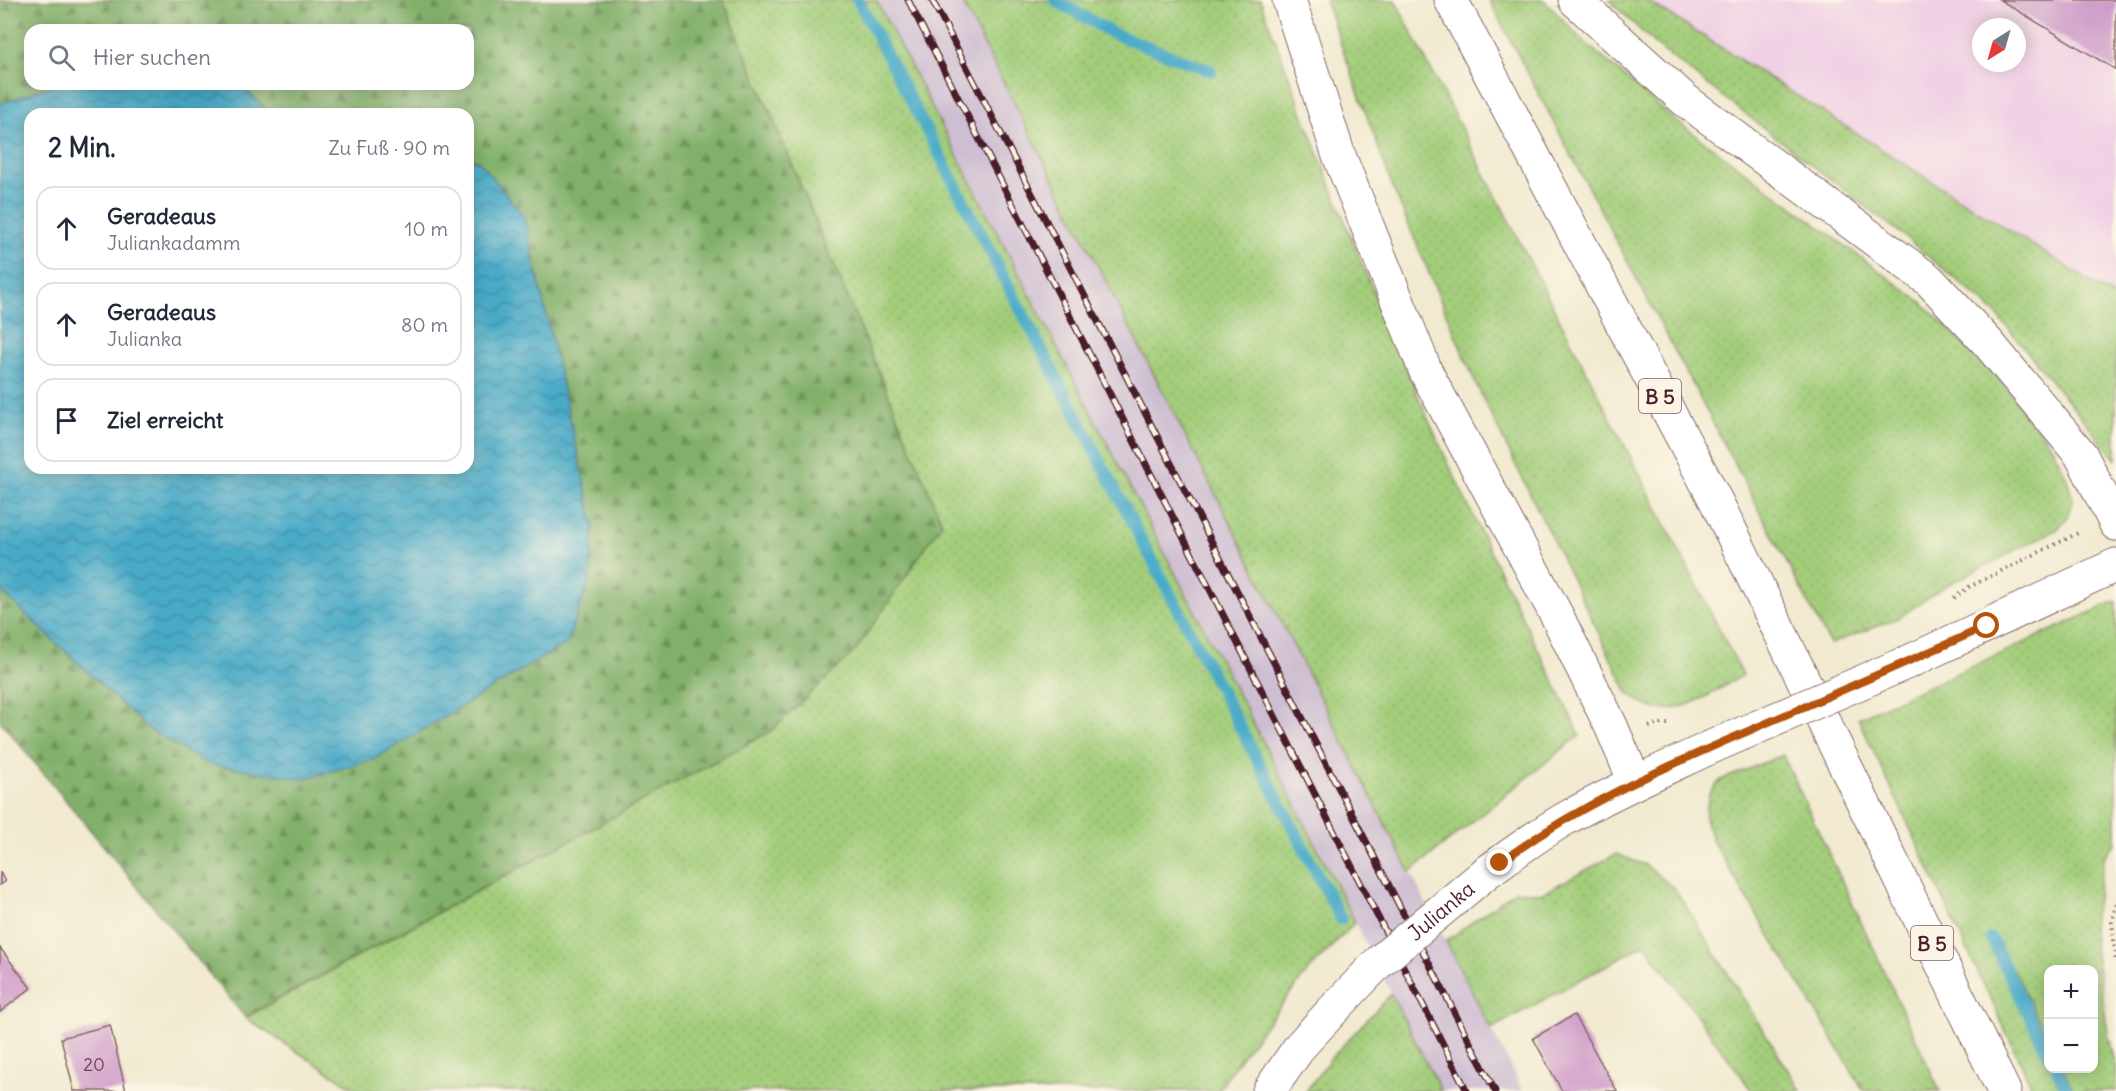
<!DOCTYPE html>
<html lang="de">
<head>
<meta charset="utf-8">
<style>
	body { margin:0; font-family:Delius,sans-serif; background:#f2f2f3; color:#1f2937 }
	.controls { position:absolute; right:18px; bottom:18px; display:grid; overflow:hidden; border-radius:12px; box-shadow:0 3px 15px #0003 }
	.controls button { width:54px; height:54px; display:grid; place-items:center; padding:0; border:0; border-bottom:2px solid #e0e1e3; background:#fff; color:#1f2937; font:30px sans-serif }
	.compass { position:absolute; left:1972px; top:18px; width:54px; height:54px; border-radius:50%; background:#fff; box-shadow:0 3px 15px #0003; rotate:217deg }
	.stop { position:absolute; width:18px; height:18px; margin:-14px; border:4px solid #b45309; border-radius:50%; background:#fff }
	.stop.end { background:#b45309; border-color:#fff; box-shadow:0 2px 6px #0008 }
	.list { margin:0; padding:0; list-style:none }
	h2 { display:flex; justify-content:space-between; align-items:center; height:78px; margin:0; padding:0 24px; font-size:26px }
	h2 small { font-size:20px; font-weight:400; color:#747a83 }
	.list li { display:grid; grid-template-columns:39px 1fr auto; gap:18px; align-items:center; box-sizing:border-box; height:84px; margin:0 12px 12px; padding:0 12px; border:2px solid #e0e1e3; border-radius:18px }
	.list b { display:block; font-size:22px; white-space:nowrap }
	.list p { margin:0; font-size:20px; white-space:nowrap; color:#747a83 }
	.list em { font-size:20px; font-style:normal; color:#747a83 }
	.icon { flex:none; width:33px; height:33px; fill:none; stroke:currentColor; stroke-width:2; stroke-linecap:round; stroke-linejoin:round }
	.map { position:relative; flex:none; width:2116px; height:1091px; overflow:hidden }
	.search { position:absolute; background:#fff; box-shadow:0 3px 15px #0003; left:24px; top:24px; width:450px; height:66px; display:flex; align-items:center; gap:15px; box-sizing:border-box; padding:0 21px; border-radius:18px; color:#747a83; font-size:22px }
	.panel { position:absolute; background:#fff; box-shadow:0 3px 15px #0003; left:24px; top:108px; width:450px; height:366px; border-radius:18px }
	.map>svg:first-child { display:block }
	.built { fill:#f0d0e5; fill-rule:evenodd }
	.railway { fill:#cebed2 }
	.grass { fill:url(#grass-dots); stroke:#767652; stroke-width:1.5 }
	.forest { fill:url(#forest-firs); stroke:#66684a; stroke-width:1.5 }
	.water { fill:url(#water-waves); stroke:#496479; stroke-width:1.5 }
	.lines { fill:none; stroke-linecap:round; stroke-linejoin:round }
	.stream { stroke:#48aac7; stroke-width:12 }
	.building { fill:#ce9bc8 }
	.tertiary-casing { stroke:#846665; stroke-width:35 }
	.trunk-casing { stroke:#846665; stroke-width:35 }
	.path { stroke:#846665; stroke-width:4; stroke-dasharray:1.5 4.5; stroke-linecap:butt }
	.tertiary { stroke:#fff; stroke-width:33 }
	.trunk { stroke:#fff; stroke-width:33 }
	.rail-casing { stroke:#4a1f2b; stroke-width:7 }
	.rail { stroke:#fcf5e5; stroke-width:4.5; stroke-dasharray:14; stroke-linecap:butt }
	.tertiary-bridge-casing { stroke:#846665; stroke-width:35; stroke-linecap:butt }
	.tertiary-bridge { stroke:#fff; stroke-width:33 }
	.route { stroke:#b45309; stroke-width:8 }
	.labels { text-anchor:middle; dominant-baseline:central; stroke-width:4.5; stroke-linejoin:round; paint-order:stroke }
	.number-label { font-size:18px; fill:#6b3e52 }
	.shield { fill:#fcf5e5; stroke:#7f5f63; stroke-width:1.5 }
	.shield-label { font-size:20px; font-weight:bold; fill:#4a1f2b }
	.street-label { font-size:21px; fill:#4a1f2b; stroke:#fcf5e5 }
</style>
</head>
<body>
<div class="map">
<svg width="2116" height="1091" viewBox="0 0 2116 1091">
	<defs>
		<pattern id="grass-dots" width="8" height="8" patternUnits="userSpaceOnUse" patternTransform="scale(1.5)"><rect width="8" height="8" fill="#a3cd7a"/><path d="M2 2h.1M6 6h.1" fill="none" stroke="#8eb06a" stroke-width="1.8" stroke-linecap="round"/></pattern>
		<pattern id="forest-firs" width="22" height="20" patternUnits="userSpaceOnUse" patternTransform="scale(1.5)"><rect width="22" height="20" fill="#82b06a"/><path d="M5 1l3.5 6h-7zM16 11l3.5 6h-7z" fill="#6c8f57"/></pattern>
		<pattern id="water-waves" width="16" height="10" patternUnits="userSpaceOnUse" patternTransform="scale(1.5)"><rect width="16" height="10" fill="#48aac7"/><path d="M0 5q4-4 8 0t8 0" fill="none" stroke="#3e8aa2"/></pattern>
	</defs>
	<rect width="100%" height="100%" fill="#fcf5e5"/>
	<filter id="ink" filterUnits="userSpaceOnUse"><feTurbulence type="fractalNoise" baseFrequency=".0167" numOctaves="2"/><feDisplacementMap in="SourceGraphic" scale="12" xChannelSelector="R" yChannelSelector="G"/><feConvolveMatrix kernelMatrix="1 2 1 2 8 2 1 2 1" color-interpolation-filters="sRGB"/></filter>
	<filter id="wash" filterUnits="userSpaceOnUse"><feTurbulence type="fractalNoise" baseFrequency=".008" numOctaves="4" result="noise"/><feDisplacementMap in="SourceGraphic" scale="24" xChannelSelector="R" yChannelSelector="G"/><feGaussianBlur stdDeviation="1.35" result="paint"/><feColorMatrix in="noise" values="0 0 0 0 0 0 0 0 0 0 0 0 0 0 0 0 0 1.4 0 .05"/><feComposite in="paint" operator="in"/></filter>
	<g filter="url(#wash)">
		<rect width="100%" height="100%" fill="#f1ead0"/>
		<path class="built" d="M1646 0H2116V298L1651 3ZM1981 27H2017V63H1981Z"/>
		<path class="railway" d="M876 0H961L1523 1091H1441L1261 738Z"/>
		<path class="grass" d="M723 0H876L1261 738 1355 922 1303 977 1241 1057 1218 1091H358L245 1018 771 731 942 523Z
			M961 0H1260C1307 125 1354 249 1407 371 1460 494 1521 614 1580 735L1410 872Z
			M1325 0H1395L1743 675C1716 690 1675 722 1643 704 1638 701 1633 696 1628 693L1476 384 1393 188Z
			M1489 0H1544L1579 37 1671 117 1920 301 1998 378 2027 413 2052 447 2066 476 2073 500 2068 517 2058 529 1945 586 1898 618 1830 644Z
			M1609 0H1646L2116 298V460L1995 312 1904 236 1656 45Z
			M2116 601V843L2105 855 2092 927 2109 1039 2116 1066V1091H2074L2063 1069 2094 1068V970H2048V1039L2014 970 2006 974 2048 1062V1068L2052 1069 2063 1091H2034L1858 718Z
			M1783 755 1940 1091H1864L1713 842 1705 818 1709 794 1721 780Z
			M1616 854 1645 865 1675 889 1801 1091H1752L1645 944 1491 1029 1446 941 1515 891 1543 893Z
			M1391 994 1441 1091H1306L1331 1058Z"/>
		<path class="forest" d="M0 0H723L942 523 856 650 771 731 245 1017 0 721V590L147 728 207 764 567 643 478 160H468V114H270L241 84H468V30H30V84H55L0 104Z"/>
		<path class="water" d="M55 84H241L270 114H30V468H468V160H478L524 216 594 525 590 579 567 643 374 759 303 779 207 764 147 728 0 590V104Z"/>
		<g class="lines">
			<path class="stream" d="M858 0 1341 919
				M1055 0 1112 33 1211 71
				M1991 938 2048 1054
				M2056 1068 2067 1091"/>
		</g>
		<g id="blocks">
			<path class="building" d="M2000 0H2116V70Z
				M0 872 5 882 0 885Z
				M0 948 31 988 0 1012Z
				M1574 1015 1617 1091H1562L1533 1038Z
				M110 1025 126 1091H74L61 1038Z"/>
		</g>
	</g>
	<g filter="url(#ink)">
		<use href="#blocks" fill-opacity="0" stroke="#846665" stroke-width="1.5"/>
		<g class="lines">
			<g class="tertiary-casing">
				<path id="tertiary" d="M1915 659 2116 565
					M1487 872C1512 854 1536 836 1563 820 1610 793 1660 771 1709 748
					M1269 1091 1301 1045 1335 1008"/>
			</g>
			<g class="trunk-casing">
				<path id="trunk" d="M1289 0 1338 153 1426 372 1557 616 1611 726 1635 782
					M1451 0 1717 503 2004 1091
					M1575 0 1685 100 1929 280 1989 344 2081 455 2116 524"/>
			</g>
			<path class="path" d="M1954 598 1969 587 2080 532
				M1649 727 1656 724H1671
				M2116 904 2112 922 2116 961"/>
			<use href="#tertiary" class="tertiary"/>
			<use href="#trunk" class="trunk"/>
			<g class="rail-casing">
				<path id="rail" d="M908 0 1467 1091
					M932 0 1495 1091"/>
			</g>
			<use href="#rail" class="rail"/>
			<g class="tertiary-bridge-casing">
				<g id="tertiary-bridge">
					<path d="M1709 748 1915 659"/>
					<path id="s1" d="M1335 1008 1378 963 1487 872"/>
				</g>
			</g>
			<use href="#tertiary-bridge" class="tertiary-bridge"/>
		</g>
	</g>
	<g class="lines" filter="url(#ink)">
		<path class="route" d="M1500 863C1576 805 1666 767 1753 729 1831 695 1910 661 1987 626"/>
	</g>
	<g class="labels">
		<g class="number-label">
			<text x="94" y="1064">20</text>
		</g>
		<g class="shield">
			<rect x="1639" y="379" width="42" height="34" rx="4.5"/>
			<rect x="1911" y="926" width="42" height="34" rx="4.5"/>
		</g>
		<g class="shield-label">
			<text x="1660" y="396">B 5</text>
			<text x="1932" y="943">B 5</text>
		</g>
		<g class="street-label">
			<text stroke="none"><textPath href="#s1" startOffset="144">Julianka</textPath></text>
		</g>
	</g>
</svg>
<div class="controls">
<button>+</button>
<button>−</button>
</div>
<svg class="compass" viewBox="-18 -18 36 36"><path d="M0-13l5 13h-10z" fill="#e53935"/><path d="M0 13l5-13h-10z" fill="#747a83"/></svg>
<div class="stop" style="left:1987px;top:626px"></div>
<div class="stop end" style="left:1500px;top:863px"></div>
<div class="search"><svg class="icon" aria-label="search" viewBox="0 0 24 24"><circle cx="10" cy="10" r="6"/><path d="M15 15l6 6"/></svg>Hier suchen</div>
<section class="panel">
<h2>2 Min.<small>Zu Fuß · 90 m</small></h2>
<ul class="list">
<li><svg class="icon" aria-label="ahead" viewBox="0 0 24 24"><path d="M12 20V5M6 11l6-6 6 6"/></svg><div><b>Geradeaus</b><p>Juliankadamm</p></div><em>10 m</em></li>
<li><svg class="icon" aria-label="ahead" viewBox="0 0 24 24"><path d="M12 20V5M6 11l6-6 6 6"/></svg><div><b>Geradeaus</b><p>Julianka</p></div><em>80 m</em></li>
<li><svg class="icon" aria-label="arrive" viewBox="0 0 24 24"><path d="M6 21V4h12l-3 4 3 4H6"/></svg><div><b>Ziel erreicht</b></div></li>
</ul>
</section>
</div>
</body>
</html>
